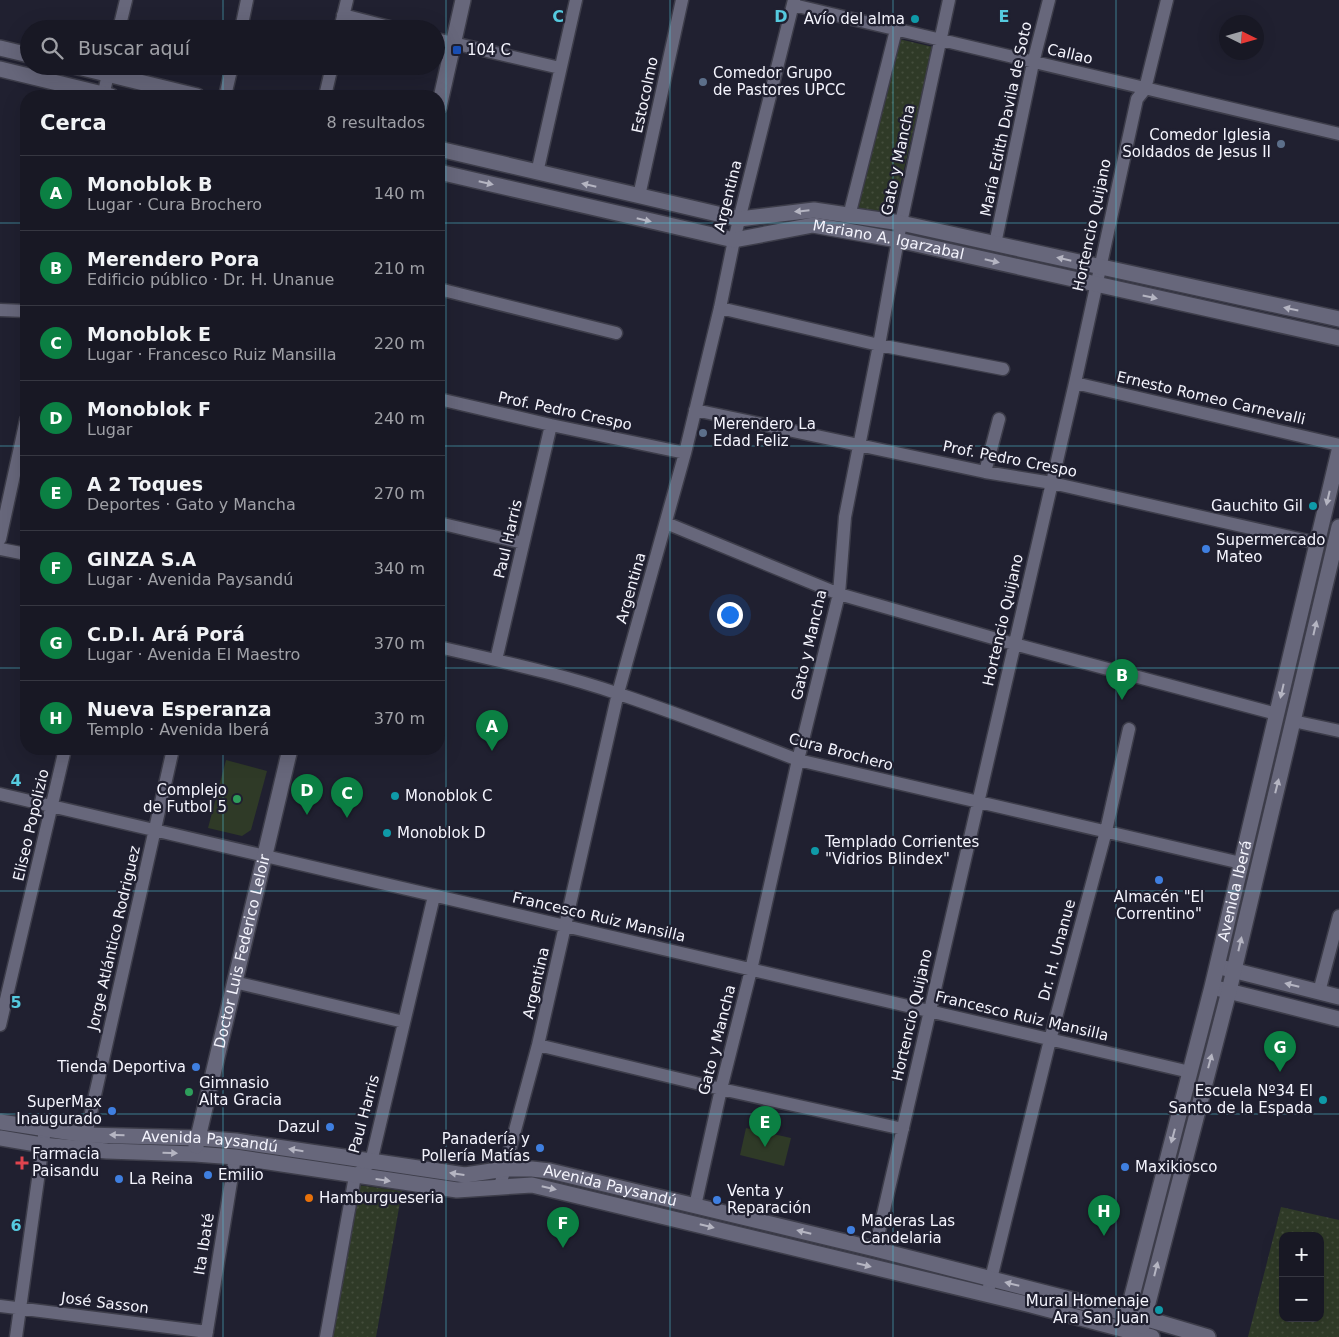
<!DOCTYPE html>
<html lang="es">
<head>
<meta charset="utf-8">
<style>
	body { margin:0; font-family:"DejaVu Sans",sans-serif; background:#252531; color:#f1f3f6 }
	.controls { position:absolute; right:15px; bottom:15px; display:grid; overflow:hidden; border-radius:10px; box-shadow:0 5px 20px #0002 }
	.controls button { width:45px; height:45px; display:grid; place-items:center; padding:0; border:0; border-bottom:1px solid #363741; background:#181824; color:#f1f3f6; font:25px sans-serif }
	.compass { position:absolute; left:1219px; top:15px; width:45px; height:45px; border-radius:50%; background:#181824; box-shadow:0 5px 20px #0002; rotate:95deg }
	.you { position:absolute; left:729px; top:614px; width:18px; height:18px; margin:-12px; border:4px solid #fff; border-radius:50%; background:#1a73e8; box-shadow:0 0 0 8px #1a73e833 }
	.badge { display:grid; place-items:center; width:32px; height:32px; border-radius:50%; background:#0b8043; color:#fff; font-size:16px; font-weight:700 }
	.pin { position:absolute; translate:-50% -41px; filter:drop-shadow(0 1px 2px #0008) }
	.pin::after { content:''; position:absolute; top:26px; width:18px; height:15px; background:inherit; clip-path:polygon(0 0,100% 0,50% 100%) }
	.list { margin:0; padding:0; list-style:none }
	h2 { display:flex; justify-content:space-between; align-items:center; height:65px; margin:0; padding:0 20px; font-size:21px }
	h2 small { font-size:16px; font-weight:400; color:#9fa0a6 }
	.list li { display:grid; grid-template-columns:32px 1fr auto; gap:15px; align-items:center; box-sizing:border-box; height:75px; padding:0 20px; border-top:1px solid #363741 }
	.list b { display:block; font-size:19px; white-space:nowrap }
	.list p { margin:0; font-size:16px; white-space:nowrap; color:#9fa0a6 }
	.list em { font-size:16px; font-style:normal; color:#9fa0a6 }
	.icon { flex:none; width:28px; height:28px; fill:none; stroke:currentColor; stroke-width:2; stroke-linecap:round; stroke-linejoin:round }
	.map { position:relative; flex:none; width:1339px; height:1337px; overflow:hidden }
	.search { position:absolute; background:#181824; box-shadow:0 5px 20px #0002; left:20px; top:20px; width:425px; height:55px; display:flex; align-items:center; gap:12px; box-sizing:border-box; padding:0 18px; border-radius:28px; color:#9fa0a6; font-size:19px }
	.panel { position:absolute; background:#181824; box-shadow:0 5px 20px #0002; left:20px; top:90px; width:425px; height:665px; border-radius:20px }
	.map>svg:first-child { display:block }
	.park { fill:url(#park-dots); fill-rule:evenodd }
	.pitch { fill:#2f3a27 }
	.lines { fill:none; stroke-linecap:round; stroke-linejoin:round }
	.street-casing { stroke:#3d3d4a; stroke-width:15 }
	.secondary-casing { stroke:#3d3d4a; stroke-width:18 }
	.street { stroke:#67677b; stroke-width:12 }
	.secondary { stroke:#67677b; stroke-width:15 }
	.oneway { fill:#b5b5c2 }
	.grid { fill:none; stroke:#55cadf; stroke-width:1; stroke-opacity:0.55 }
	.culture-dot { fill:#0f9aa8; stroke:#202030; stroke-width:2 }
	.transit-dot { fill:#1a4fb4; stroke:#202030; stroke-width:2 }
	.service-dot { fill:#5c6f8a; stroke:#202030; stroke-width:2 }
	.shop-dot { fill:#3f7fe0; stroke:#202030; stroke-width:2 }
	.leisure-dot { fill:#2e9e5b; stroke:#202030; stroke-width:2 }
	.health-dot { fill:#e0444e; stroke:#202030; stroke-width:2 }
	.food-dot { fill:#e8710a; stroke:#202030; stroke-width:2 }
	.labels { text-anchor:middle; dominant-baseline:central; stroke-width:4.5; stroke-linejoin:round; paint-order:stroke }
	.poi-label { font-size:15px; fill:#f4f4fd; stroke:#202030; text-anchor:start }
	.street-label { font-size:15px; fill:#f4f4fd; stroke:#202030 }
	.grid-label { font-size:16px; text-anchor:middle; font-weight:bold; fill:#55cadf; stroke:#202030; stroke-width:4.5; stroke-linejoin:round; paint-order:stroke }
</style>
</head>
<body>
<div class="map">
<svg width="1339" height="1337" viewBox="0 0 1339 1337">
	<defs>
		<pattern id="park-dots" width="8" height="8" patternUnits="userSpaceOnUse" patternTransform="scale(1.25)"><rect width="8" height="8" fill="#2f3a27"/><path d="M2 2h.1M6 6h.1" fill="none" stroke="#444d3c" stroke-width="1.8" stroke-linecap="round"/></pattern>
	</defs>
	<rect width="100%" height="100%" fill="#202030"/>
	<path class="park" d="M899 39 933 47 893 216 858 209Z
		M358 1185 402 1191 376 1337H330Z
		M1281 1207 1339 1220V1337H1248ZM1283 1236H1320V1318H1283Z"/>
	<path class="pitch" d="M226 760 267 771 251 830 242 836 208 828Z
		M746 1128 791 1138 784 1166 740 1155Z"/>
	<g class="lines">
		<g class="street-casing">
			<path id="street" d="M793 5 1339 134
				M343 15 397 29
				M119 29 126 0
				M241 29 247 0
				M340 29 347 0
				M436 39 560 68
				M103 96 110 66
				M225 96 232 66
				M325 96 332 66
				M537 173 576 0
				M639 196 682 0
				M849 216 896 30
				M995 244 1033 63 1049 0
				M439 289 616 333
				M720 308 879 345 1003 369
				M0 310 26 311
				M1075 383 1339 445
				M439 399 551 425 685 453
				M695 410 985 472 1052 483 1317 543
				M985 472 999 419
				M439 523 523 543
				M666 523 839 594 1014 644 1277 714
				M0 539 26 420
				M0 549 26 554
				M439 647C499 661 561 674 619 694 679 714 739 737 798 760L1241 863
				M496 660 551 425
				M1293 721 1339 731
				M0 794 1190 1072
				M234 982 404 1022
				M1319 992 1339 916
				M0 1025 65 749
				M538 1045 721 1089 903 1129
				M86 1135 173 749
				M500 1186 538 1045 618 693 685 453 720 308 734 240 794 0
				M695 1206 721 1089 751 970 798 760 839 594 845 517 879 345 901 223 949 0
				M875 1249 1075 383 1137 99 1145 89 1167 0
				M987 1295 1050 1040 1106 831 1129 729
				M0 1306 207 1332
				M16 1337 45 1129
				M206 1337 235 1157
				M326 1337 355 1176 371 1162 434 896"/>
		</g>
		<g class="secondary-casing">
			<g id="secondary">
				<path d="M0 48 29 55"/>
				<path d="M74 66 197 96"/>
				<path d="M0 69 111 96"/>
				<path d="M439 107 463 0"/>
				<path d="M439 149 739 219 814 210 901 223 1339 319"/>
				<path id="s1" d="M439 172 734 240 813 225 898 240 1339 338"/>
				<path d="M1224 968 1339 997"/>
				<path d="M1220 989 1339 1019"/>
				<path id="s2" d="M0 1122 86 1135 198 1138 236 1141 465 1175 505 1169H532L550 1171 875 1249 1144 1318 1208 1337"/>
				<path d="M0 1138 42 1145 107 1151 195 1154 235 1157 457 1190 532 1185 1031 1305 1152 1337"/>
				<path id="s3" d="M196 1146 290 749"/>
				<path id="s4" d="M1125 1323 1212 987 1339 451"/>
				<path d="M1142 1326 1229 991 1339 527"/>
			</g>
		</g>
		<use href="#street" class="street"/>
		<use href="#secondary" class="secondary"/>
	</g>
	<defs><path id="oneway-solid" d="M-6-.8H1V-3.2L6.5 0L1 3.2V.8H-6Z" transform="scale(1.25)"/></defs>
	<g class="oneway">
		<use href="#oneway-solid" transform="translate(486 183) rotate(13)"/>
		<use href="#oneway-solid" transform="translate(589 185) rotate(-167)"/>
		<use href="#oneway-solid" transform="translate(802 211) rotate(174)"/>
		<use href="#oneway-solid" transform="translate(644 220) rotate(13)"/>
		<use href="#oneway-solid" transform="translate(1064 259) rotate(-167)"/>
		<use href="#oneway-solid" transform="translate(992 261) rotate(13)"/>
		<use href="#oneway-solid" transform="translate(1150 297) rotate(12)"/>
		<use href="#oneway-solid" transform="translate(1291 309) rotate(-168)"/>
		<use href="#oneway-solid" transform="translate(1328 498) rotate(103)"/>
		<use href="#oneway-solid" transform="translate(1315 628) rotate(-77)"/>
		<use href="#oneway-solid" transform="translate(1282 691) rotate(103)"/>
		<use href="#oneway-solid" transform="translate(1277 786) rotate(-76)"/>
		<use href="#oneway-solid" transform="translate(1240 944) rotate(-77)"/>
		<use href="#oneway-solid" transform="translate(1292 985) rotate(-166)"/>
		<use href="#oneway-solid" transform="translate(1210 1061) rotate(-75)"/>
		<use href="#oneway-solid" transform="translate(117 1135) rotate(-179)"/>
		<use href="#oneway-solid" transform="translate(1173 1136) rotate(105)"/>
		<use href="#oneway-solid" transform="translate(296 1150) rotate(-171)"/>
		<use href="#oneway-solid" transform="translate(170 1153) rotate(2)"/>
		<use href="#oneway-solid" transform="translate(457 1174) rotate(-172)"/>
		<use href="#oneway-solid" transform="translate(383 1180) rotate(8)"/>
		<use href="#oneway-solid" transform="translate(549 1188) rotate(13)"/>
		<use href="#oneway-solid" transform="translate(707 1226) rotate(14)"/>
		<use href="#oneway-solid" transform="translate(804 1232) rotate(-166)"/>
		<use href="#oneway-solid" transform="translate(864 1265) rotate(14)"/>
		<use href="#oneway-solid" transform="translate(1156 1269) rotate(-76)"/>
		<use href="#oneway-solid" transform="translate(1012 1284) rotate(-166)"/>
	</g>
	<path class="grid" d="M223 0V29M446 0V1337M670 0V1337M893 0V1337M1116 0V1337M223 66V96M0 223H26M439 223H1339M0 446H26M439 446H1339M0 668H26M439 668H1339M223 749V1337M0 891H1339M0 1114H1339"/>
	<g class="culture-dot">
		<circle cx="915" cy="19" r="5"/>
		<circle cx="1313" cy="506" r="5"/>
		<circle cx="395" cy="796" r="5"/>
		<circle cx="387" cy="833" r="5"/>
		<circle cx="815" cy="851" r="5"/>
		<circle cx="1323" cy="1100" r="5"/>
		<circle cx="1159" cy="1310" r="5"/>
	</g>
	<rect class="transit-dot" x="452" y="45" width="10" height="10" rx="2.5"/>
	<g class="service-dot">
		<circle cx="703" cy="82" r="5"/>
		<circle cx="1281" cy="144" r="5"/>
		<circle cx="703" cy="433" r="5"/>
	</g>
	<g class="shop-dot">
		<circle cx="1206" cy="549" r="5"/>
		<circle cx="1159" cy="880" r="5"/>
		<circle cx="196" cy="1067" r="5"/>
		<circle cx="112" cy="1111" r="5"/>
		<circle cx="330" cy="1127" r="5"/>
		<circle cx="540" cy="1148" r="5"/>
		<circle cx="1125" cy="1167" r="5"/>
		<circle cx="208" cy="1175" r="5"/>
		<circle cx="119" cy="1179" r="5"/>
		<circle cx="717" cy="1200" r="5"/>
		<circle cx="851" cy="1230" r="5"/>
	</g>
	<g class="leisure-dot">
		<circle cx="237" cy="799" r="5"/>
		<circle cx="189" cy="1092" r="5"/>
	</g>
	<path class="health-dot" d="M19.5 1155.5h5v5h5v5h-5v5h-5v-5h-5v-5h5z"/>
	<circle class="food-dot" cx="309" cy="1198" r="5"/>
	<g class="labels">
		<g class="poi-label">
			<text x="905" y="19" text-anchor="end">Avío del alma</text>
			<text x="467" y="50">104 C</text>
			<text x="713" y="73">Comedor Grupo<tspan x="713" dy="17">de Pastores UPCC</tspan></text>
			<text x="1271" y="135" text-anchor="end">Comedor Iglesia<tspan x="1271" dy="17">Soldados de Jesus II</tspan></text>
			<text x="713" y="424">Merendero La<tspan x="713" dy="17">Edad Feliz</tspan></text>
			<text x="1303" y="506" text-anchor="end">Gauchito Gil</text>
			<text x="1216" y="540">Supermercado<tspan x="1216" dy="17">Mateo</tspan></text>
			<text x="227" y="790" text-anchor="end">Complejo<tspan x="227" dy="17">de Futbol 5</tspan></text>
			<text x="405" y="796">Monoblok C</text>
			<text x="397" y="833">Monoblok D</text>
			<text x="825" y="842">Templado Corrientes<tspan x="825" dy="17">"Vidrios Blindex"</tspan></text>
			<text x="1159" y="897" text-anchor="middle">Almacén "El<tspan x="1159" dy="17">Correntino"</tspan></text>
			<text x="186" y="1067" text-anchor="end">Tienda Deportiva</text>
			<text x="199" y="1083">Gimnasio<tspan x="199" dy="17">Alta Gracia</tspan></text>
			<text x="1313" y="1091" text-anchor="end">Escuela Nº34 El<tspan x="1313" dy="17">Santo de la Espada</tspan></text>
			<text x="102" y="1102" text-anchor="end">SuperMax<tspan x="102" dy="17">Inaugurado</tspan></text>
			<text x="320" y="1127" text-anchor="end">Dazul</text>
			<text x="530" y="1139" text-anchor="end">Panadería y<tspan x="530" dy="17">Pollería Matías</tspan></text>
			<text x="32" y="1154">Farmacia<tspan x="32" dy="17">Paisandu</tspan></text>
			<text x="1135" y="1167">Maxikiosco</text>
			<text x="218" y="1175">Emilio</text>
			<text x="129" y="1179">La Reina</text>
			<text x="727" y="1191">Venta y<tspan x="727" dy="17">Reparación</tspan></text>
			<text x="319" y="1198">Hamburgueseria</text>
			<text x="861" y="1221">Maderas Las<tspan x="861" dy="17">Candelaria</tspan></text>
			<text x="1149" y="1301" text-anchor="end">Mural Homenaje<tspan x="1149" dy="17">Ara San Juan</tspan></text>
		</g>
		<g class="street-label">
			<text transform="translate(1070 54) rotate(13)">Callao</text>
			<text transform="translate(645 95) rotate(-78)">Estocolmo</text>
			<text transform="translate(1006 119) rotate(-78)">María Edith Davila de Soto</text>
			<text transform="translate(898 160) rotate(-78)">Gato y Mancha</text>
			<text transform="translate(728 196) rotate(-76)">Argentina</text>
			<text transform="translate(1092 225) rotate(-78)">Hortencio Quijano</text>
			<text stroke="none"><textPath href="#s1" startOffset="460">Mariano A. Igarzabal</textPath></text>
			<text transform="translate(1211 398) rotate(13)">Ernesto Romeo Carnevalli</text>
			<text transform="translate(565 411) rotate(12)">Prof. Pedro Crespo</text>
			<text transform="translate(1010 459) rotate(11)">Prof. Pedro Crespo</text>
			<text transform="translate(508 539) rotate(-77)">Paul Harris</text>
			<text transform="translate(631 588) rotate(-74)">Argentina</text>
			<text transform="translate(1003 620) rotate(-77)">Hortencio Quijano</text>
			<text transform="translate(809 645) rotate(-77)">Gato y Mancha</text>
			<text transform="translate(841 752) rotate(15)">Cura Brochero</text>
			<text transform="translate(31 825) rotate(-77)">Eliseo Popolizio</text>
			<text stroke="none"><textPath href="#s4" startOffset="446">Avenida Iberá</textPath></text>
			<text transform="translate(599 917) rotate(13)">Francesco Ruiz Mansilla</text>
			<text transform="translate(114 938) rotate(-77)">Jorge Atlántico Rodriguez</text>
			<text transform="translate(1057 950) rotate(-75)">Dr. H. Unanue</text>
			<text stroke="none"><textPath href="#s3" startOffset="200">Doctor Luis Federico Leloir</textPath></text>
			<text transform="translate(536 983) rotate(-77)">Argentina</text>
			<text transform="translate(912 1015) rotate(-77)">Hortencio Quijano</text>
			<text transform="translate(1022 1016) rotate(13)">Francesco Ruiz Mansilla</text>
			<text transform="translate(717 1040) rotate(-76)">Gato y Mancha</text>
			<text transform="translate(364 1114) rotate(-75)">Paul Harris</text>
			<text stroke="none"><textPath href="#s2" startOffset="211">Avenida Paysandú</textPath></text>
			<text stroke="none"><textPath href="#s2" startOffset="616">Avenida Paysandú</textPath></text>
			<text transform="translate(204 1244) rotate(-81)">Ita Ibaté</text>
			<text transform="translate(105 1303) rotate(7)">José Sasson</text>
		</g>
	</g>
	<g class="grid-label">
		<text x="558" y="22">C</text>
		<text x="781" y="22">D</text>
		<text x="1004" y="22">E</text>
		<text x="16" y="786">4</text>
		<text x="16" y="1008">5</text>
		<text x="16" y="1231">6</text>
	</g>
</svg>
<div class="controls">
<button>+</button>
<button>−</button>
</div>
<svg class="compass" viewBox="-18 -18 36 36"><path d="M0-13l5 13h-10z" fill="#e53935"/><path d="M0 13l5-13h-10z" fill="#9fa0a6"/></svg>
<div class="you"></div>
<div class="pin badge" style="left:492px;top:751px">A</div>
<div class="pin badge" style="left:1122px;top:700px">B</div>
<div class="pin badge" style="left:347px;top:818px">C</div>
<div class="pin badge" style="left:307px;top:815px">D</div>
<div class="pin badge" style="left:765px;top:1147px">E</div>
<div class="pin badge" style="left:563px;top:1248px">F</div>
<div class="pin badge" style="left:1280px;top:1072px">G</div>
<div class="pin badge" style="left:1104px;top:1236px">H</div>
<div class="search"><svg class="icon" aria-label="search" viewBox="0 0 24 24"><circle cx="10" cy="10" r="6"/><path d="M15 15l6 6"/></svg>Buscar aquí</div>
<section class="panel">
<h2>Cerca<small>8 resultados</small></h2>
<ul class="list">
<li><span class="badge">A</span><div><b>Monoblok B</b><p>Lugar · Cura Brochero</p></div><em>140 m</em></li>
<li><span class="badge">B</span><div><b>Merendero Pora</b><p>Edificio público · Dr. H. Unanue</p></div><em>210 m</em></li>
<li><span class="badge">C</span><div><b>Monoblok E</b><p>Lugar · Francesco Ruiz Mansilla</p></div><em>220 m</em></li>
<li><span class="badge">D</span><div><b>Monoblok F</b><p>Lugar</p></div><em>240 m</em></li>
<li><span class="badge">E</span><div><b>A 2 Toques</b><p>Deportes · Gato y Mancha</p></div><em>270 m</em></li>
<li><span class="badge">F</span><div><b>GINZA S.A</b><p>Lugar · Avenida Paysandú</p></div><em>340 m</em></li>
<li><span class="badge">G</span><div><b>C.D.I. Ará Porá</b><p>Lugar · Avenida El Maestro</p></div><em>370 m</em></li>
<li><span class="badge">H</span><div><b>Nueva Esperanza</b><p>Templo · Avenida Iberá</p></div><em>370 m</em></li>
</ul>
</section>
</div>
</body>
</html>
